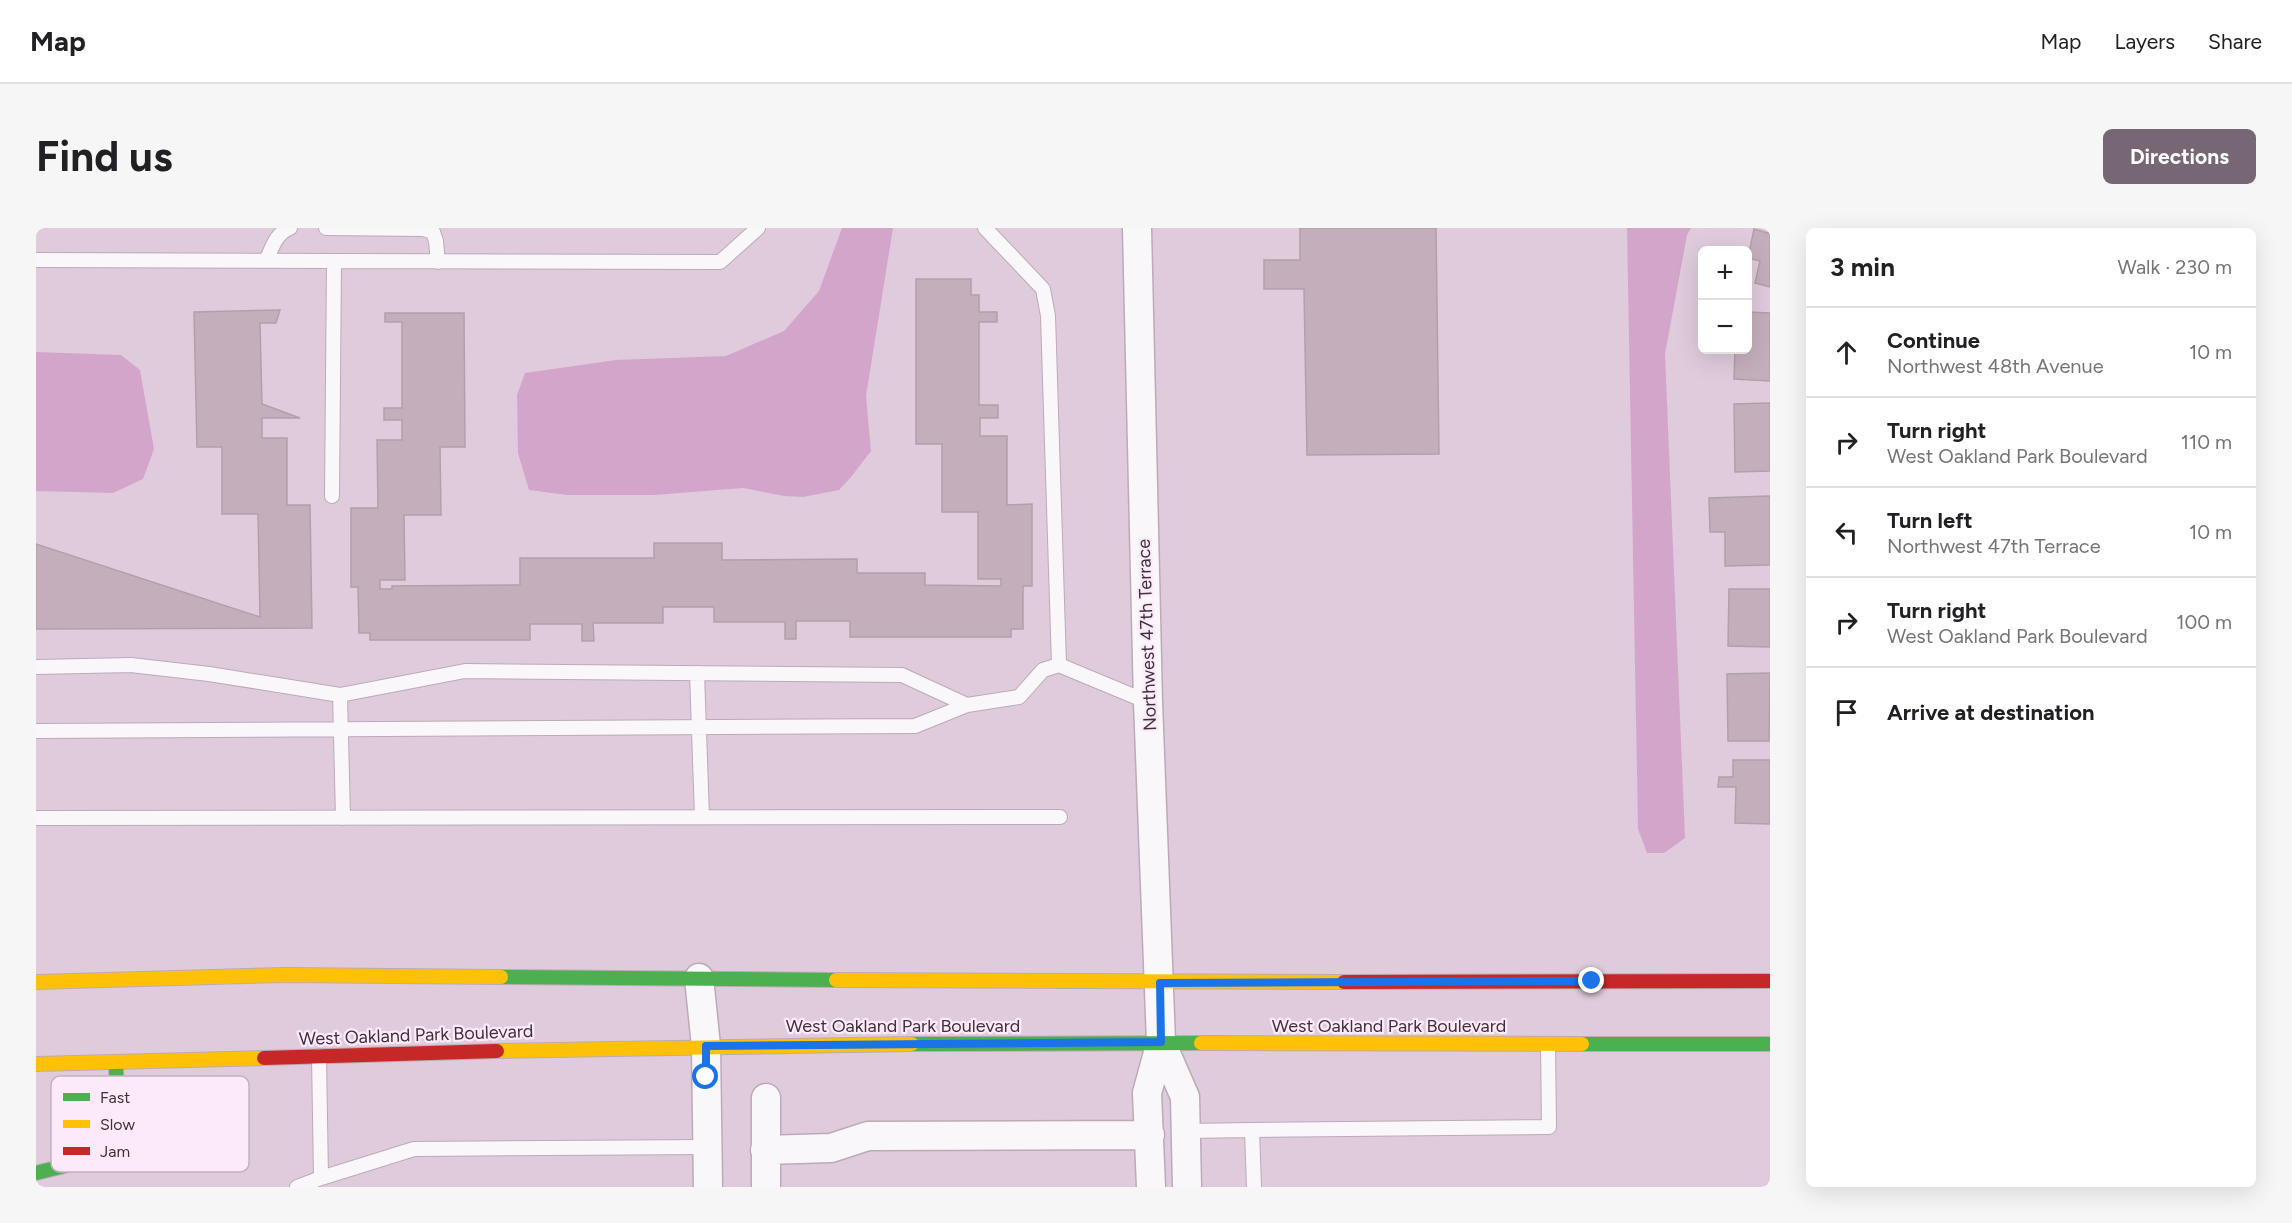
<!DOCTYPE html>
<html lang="en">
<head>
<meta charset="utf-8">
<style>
	body { margin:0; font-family:Figtree,sans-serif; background:#f6f6f6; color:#202124 }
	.controls { position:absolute; right:18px; top:18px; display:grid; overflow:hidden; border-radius:9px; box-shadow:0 6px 24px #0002 }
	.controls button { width:54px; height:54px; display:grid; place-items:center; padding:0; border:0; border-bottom:2px solid #e0e0e0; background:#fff; color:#202124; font:30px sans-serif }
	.stop { position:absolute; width:18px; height:18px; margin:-14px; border:4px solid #1a73e8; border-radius:50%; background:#fff }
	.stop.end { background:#1a73e8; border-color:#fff; box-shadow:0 2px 6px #0008 }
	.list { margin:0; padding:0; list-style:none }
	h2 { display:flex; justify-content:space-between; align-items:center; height:78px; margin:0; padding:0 24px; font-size:26px }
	h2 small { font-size:20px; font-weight:400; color:#757577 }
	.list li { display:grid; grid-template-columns:39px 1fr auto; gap:18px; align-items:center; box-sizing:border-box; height:90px; padding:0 24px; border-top:2px solid #e0e0e0 }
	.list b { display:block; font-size:22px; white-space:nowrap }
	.list p { margin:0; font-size:20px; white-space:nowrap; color:#757577 }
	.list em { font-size:20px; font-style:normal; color:#757577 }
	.icon { flex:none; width:33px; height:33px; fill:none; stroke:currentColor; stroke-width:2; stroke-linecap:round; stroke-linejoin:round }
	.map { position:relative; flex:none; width:1734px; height:959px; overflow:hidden; border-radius:9px }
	header { display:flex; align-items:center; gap:36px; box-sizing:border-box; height:84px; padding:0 30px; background:#fff; border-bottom:2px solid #e0e0e0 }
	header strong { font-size:28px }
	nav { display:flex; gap:33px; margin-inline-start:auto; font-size:21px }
	.intro { display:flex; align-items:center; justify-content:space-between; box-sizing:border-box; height:144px; padding:0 36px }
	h1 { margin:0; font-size:42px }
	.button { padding:15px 27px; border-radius:9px; background:#776774; color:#fff; font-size:21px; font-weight:700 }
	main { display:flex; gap:36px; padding:0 36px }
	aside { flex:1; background:#fff; border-radius:9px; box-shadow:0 6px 24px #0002 }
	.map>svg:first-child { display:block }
	.water { fill:#d4a5cb }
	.building { fill:#c5aebc; stroke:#b1a0ab; stroke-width:1.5 }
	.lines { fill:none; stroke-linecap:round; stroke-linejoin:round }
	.lane-casing { stroke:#bbabb7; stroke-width:16 }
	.street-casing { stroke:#bbabb7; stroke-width:31 }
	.fast-casing { stroke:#bbabb7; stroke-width:16 }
	.slow-casing { stroke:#bbabb7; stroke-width:16 }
	.jam-casing { stroke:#bbabb7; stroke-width:16 }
	.lane { stroke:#faf7fa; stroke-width:14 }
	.street { stroke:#faf7fa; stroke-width:28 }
	.fast { stroke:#4caf50; stroke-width:14 }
	.slow { stroke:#ffc107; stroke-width:14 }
	.jam { stroke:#c62828; stroke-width:14 }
	.route { stroke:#1a73e8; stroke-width:8 }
	.labels { text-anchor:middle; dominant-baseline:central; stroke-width:4.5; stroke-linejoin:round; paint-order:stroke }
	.street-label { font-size:18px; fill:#3f313c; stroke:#fdeaf9 }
	.key { fill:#fdeaf9; stroke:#c4b2c0; stroke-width:1.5 }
	.key-label { font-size:16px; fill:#3f313c }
</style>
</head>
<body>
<header>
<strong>Map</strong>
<nav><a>Map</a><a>Layers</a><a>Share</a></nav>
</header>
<div class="intro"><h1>Find us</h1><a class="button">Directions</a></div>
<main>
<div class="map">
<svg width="1734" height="959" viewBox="0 0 1734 959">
	<rect width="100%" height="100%" fill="#dfcbdb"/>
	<path class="water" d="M806 0H857L830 168 835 223 815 249 803 262 767 269 748 268 707 260 618 267H531L493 262 482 225 481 167 489 145 580 132 690 128 748 103 783 63Z
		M1591 0H1655L1651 7 1629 126 1649 610 1628 625H1611L1602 601Z
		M0 124 85 127 104 142 118 221 107 251 77 265 0 263Z"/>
	<path class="building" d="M1264 0H1400L1403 226 1271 227 1268 61H1228V32H1264Z
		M1734 0V59L1719 55 1724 33 1712 30 1718 1 1732 5Z
		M880 51H935V67H943V84H961V94H943V177H962V190H944V208H971V277L996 276V358H987V401H975V409H814V393H760V411H749V394H678V379H627V395H557L558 413H546V396H494V412H334V405H323L322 359H315V280H342L341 212H366V192H348V180H366V94H349V85H428L429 219H404L405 287H368L369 352H344V361H356V358L484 357V330H618V315H686V332L821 331V345H889V357L965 358V351H942V284H906V216H880Z
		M244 82 240 95H224L226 176 264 190H226V210H251V277H274L276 400 0 401V316L224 389 222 286H186V219H161L158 84Z
		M1712 84 1734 85V153L1698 151 1699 122H1712Z
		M1734 175V243L1699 244 1698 176Z
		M1734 268V337L1689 338V304H1674L1673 270Z
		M1693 361H1734V419L1692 418Z
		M1734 445 1733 513H1692L1691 446Z
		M1697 532H1734V596L1699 595 1700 559H1682L1683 549H1697Z"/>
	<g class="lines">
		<g class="lane-casing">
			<path id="lane" d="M290 0 388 1 397 4 400 13 402 34
				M949 0 1007 61 1012 88 1023 437
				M0 32 684 34 722 0
				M230 33C236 20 240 5 254 0
				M296 268 298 34
				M0 439 95 437 173 446 304 467 429 443 866 447 931 477
				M661 445 666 589
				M304 467 307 590
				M0 503 879 498 931 477 983 469 1007 442 1023 437 1112 474
				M0 590 1024 589
				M1216 902 1513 899 1512 817
				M1150 903 1216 902 1218 959
				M285 950 378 921 671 919
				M261 959 285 950 283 828"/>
		</g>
		<g class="street-casing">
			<path id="street" d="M1101 0 1112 474 1125 814 1111 865 1115 959
				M663 750 670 818 672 959
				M1125 814 1149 869 1151 959
				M730 870V959
				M729 922 795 920 832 908 1114 907"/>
		</g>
		<g class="fast-casing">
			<path id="fast" d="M465 749 800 752
				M876 816 1165 815
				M1546 816H1734
				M0 945 44 934 68 919 81 883 80 834"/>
		</g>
		<g class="slow-casing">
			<path id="slow" d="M800 752 1308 754
				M0 754 249 747 465 749
				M1165 815 1546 816
				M461 823 876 816
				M0 836 228 830"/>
		</g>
		<g class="jam-casing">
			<path id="jam" d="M1308 754 1734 753
				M228 830 461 823"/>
		</g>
		<use href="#lane" class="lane"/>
		<use href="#street" class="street"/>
		<use href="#fast" class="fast"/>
		<use href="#slow" class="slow"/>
		<use href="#jam" class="jam"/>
	</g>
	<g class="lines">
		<path class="route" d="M670 849V818L1125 814 1124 755 1556 753"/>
	</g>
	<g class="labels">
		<g class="street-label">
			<text transform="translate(1111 407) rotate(-92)">Northwest 47th Terrace</text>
			<text x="867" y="798">West Oakland Park Boulevard</text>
			<text x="1353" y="798">West Oakland Park Boulevard</text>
			<text transform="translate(380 807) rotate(-2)">West Oakland Park Boulevard</text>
		</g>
	</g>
	<rect x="15" y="848" width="198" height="96" rx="9" class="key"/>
	<rect x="27" y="865" width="27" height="8" fill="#4caf50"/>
	<rect x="27" y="892" width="27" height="8" fill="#ffc107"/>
	<rect x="27" y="919" width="27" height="8" fill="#c62828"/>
	<g class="key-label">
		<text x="64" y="875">Fast</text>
		<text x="64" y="902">Slow</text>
		<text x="64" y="929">Jam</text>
	</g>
</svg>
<div class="controls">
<button>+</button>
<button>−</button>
</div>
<div class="stop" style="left:670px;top:849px"></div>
<div class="stop end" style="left:1556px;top:753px"></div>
</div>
<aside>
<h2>3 min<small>Walk · 230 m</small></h2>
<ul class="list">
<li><svg class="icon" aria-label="ahead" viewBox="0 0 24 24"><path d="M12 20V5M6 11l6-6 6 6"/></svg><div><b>Continue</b><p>Northwest 48th Avenue</p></div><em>10 m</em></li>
<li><svg class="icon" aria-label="right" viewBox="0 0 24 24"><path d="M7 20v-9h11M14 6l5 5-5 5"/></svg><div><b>Turn right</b><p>West Oakland Park Boulevard</p></div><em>110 m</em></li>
<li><svg class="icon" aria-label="left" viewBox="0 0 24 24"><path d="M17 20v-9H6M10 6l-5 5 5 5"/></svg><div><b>Turn left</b><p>Northwest 47th Terrace</p></div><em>10 m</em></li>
<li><svg class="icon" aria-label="right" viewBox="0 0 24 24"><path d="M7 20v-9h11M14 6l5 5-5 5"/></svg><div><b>Turn right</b><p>West Oakland Park Boulevard</p></div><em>100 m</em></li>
<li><svg class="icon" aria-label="arrive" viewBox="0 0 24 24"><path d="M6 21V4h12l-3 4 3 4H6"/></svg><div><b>Arrive at destination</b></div></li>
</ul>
</aside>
</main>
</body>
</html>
